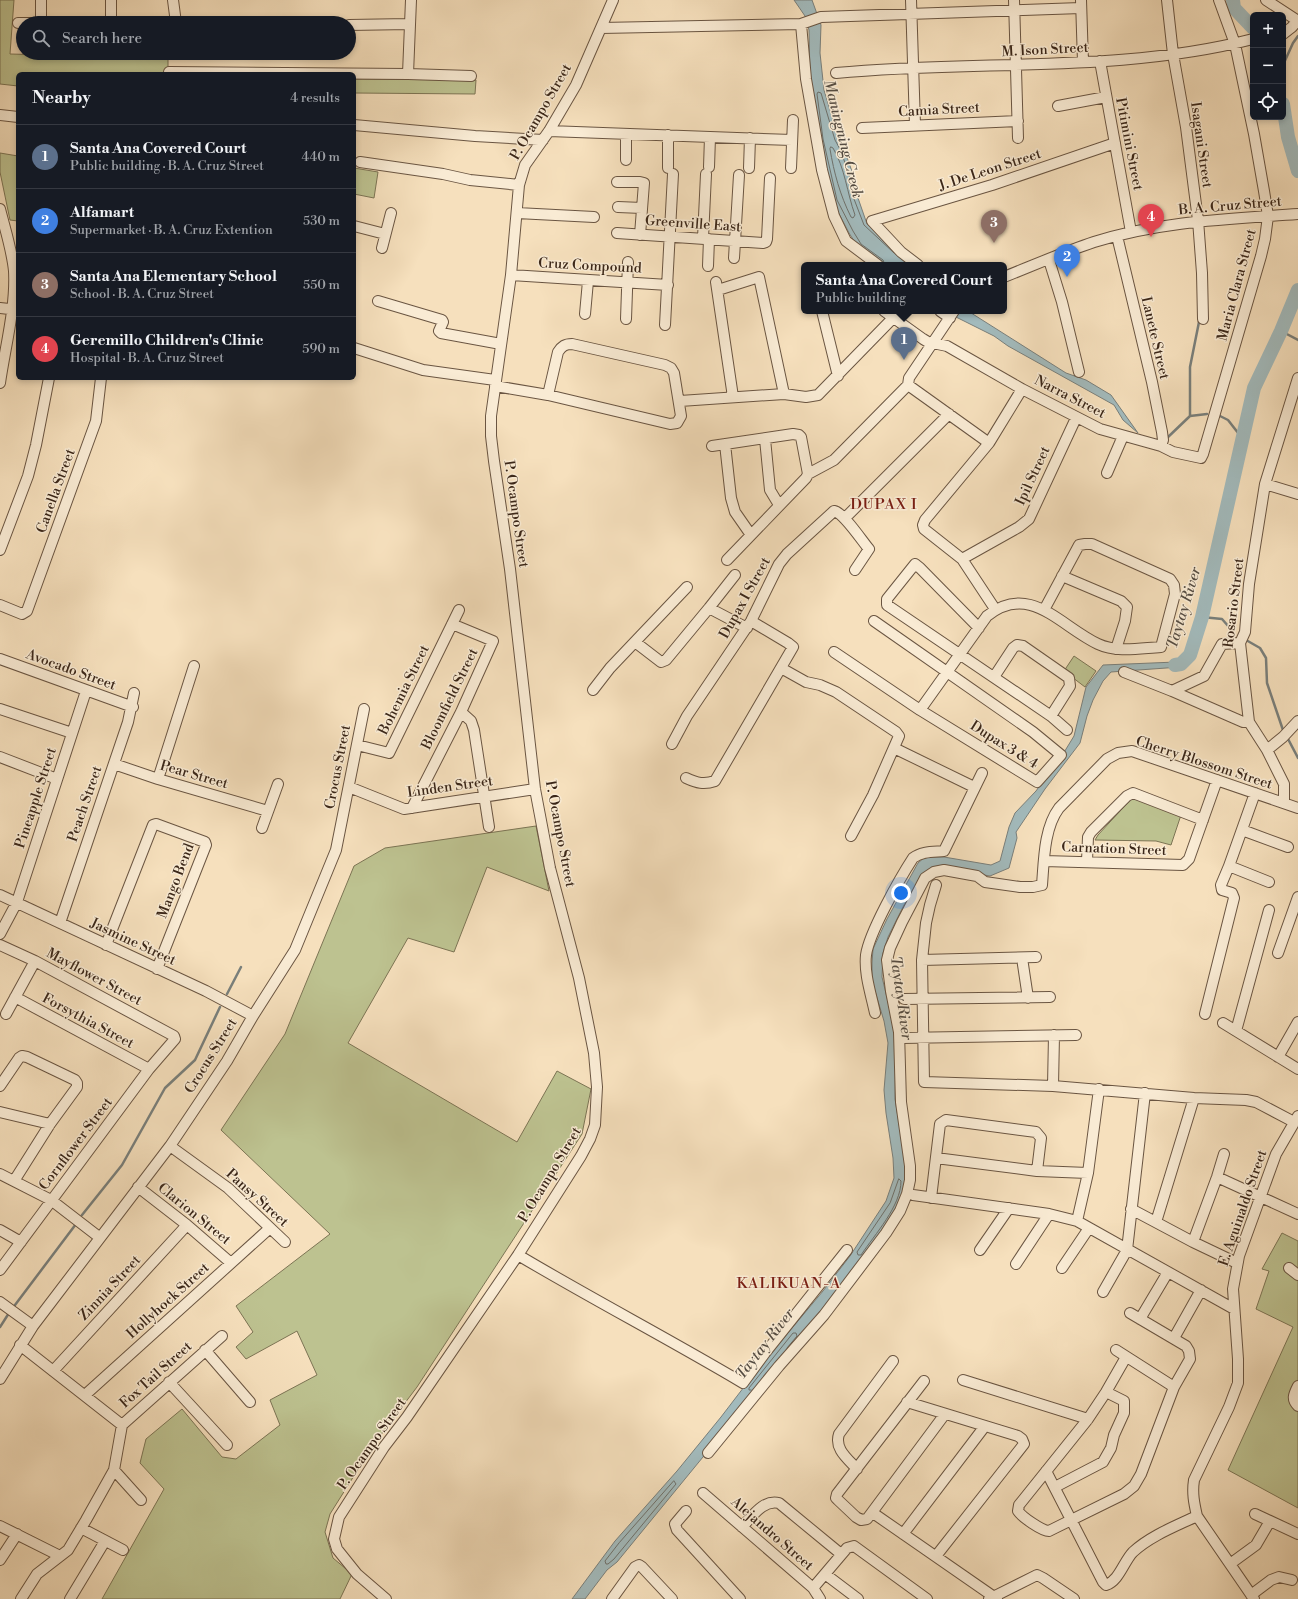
<!DOCTYPE html>
<html lang="en">
<head>
<meta charset="utf-8">
<style>
	body { margin:0; font-family:"Libre Bodoni",serif; background:#242831; color:#f1f3f6 }
	.controls { position:absolute; right:12px; top:12px; display:grid; overflow:hidden; border-radius:6px; box-shadow:0 2px 6px #0003 }
	.controls button { width:36px; height:36px; display:grid; place-items:center; padding:0; border:0; border-bottom:1px solid #363941; background:#171b24; color:#f1f3f6; font:20px sans-serif }
	.you { position:absolute; left:901px; top:893px; width:14px; height:14px; margin:-10px; border:3px solid #fff; border-radius:50%; background:#1a73e8; box-shadow:0 0 0 6px #1a73e833 }
	.badge { display:grid; place-items:center; width:26px; height:26px; border-radius:50%; background:#1a73e8; color:#fff; font-size:13px; font-weight:700 }
	.pin { position:absolute; translate:-50% -33px; filter:drop-shadow(0 1px 2px #0008) }
	.pin::after { content:''; position:absolute; top:21px; width:14px; height:12px; background:inherit; clip-path:polygon(0 0,100% 0,50% 100%) }
	.popup { position:absolute; left:801px; top:262px; width:206px; height:52px; box-sizing:border-box; display:grid; place-content:center; border-radius:6px; background:#171b24; filter:drop-shadow(0 1px 3px #0005); font-size:13px; white-space:nowrap; color:#9ea1a6 }
	.popup b { font-size:15px; color:#f1f3f6 }
	.popup::after { content:''; position:absolute; left:50%; top:100%; margin-left:-8px; border:8px solid transparent; border-top-color:#171b24 }
	.list { margin:0; padding:0; list-style:none }
	h2 { display:flex; justify-content:space-between; align-items:center; height:52px; margin:0; padding:0 16px; font-size:17px }
	h2 small { font-size:13px; font-weight:400; color:#9ea1a6 }
	.list li { display:grid; grid-template-columns:26px 1fr auto; gap:12px; align-items:center; box-sizing:border-box; height:64px; padding:0 16px; border-top:1px solid #363941 }
	.list b { display:block; font-size:15px; white-space:nowrap }
	.list p { margin:0; font-size:13px; white-space:nowrap; color:#9ea1a6 }
	.list em { font-size:13px; font-style:normal; color:#9ea1a6 }
	.icon { flex:none; width:22px; height:22px; fill:none; stroke:currentColor; stroke-width:2; stroke-linecap:round; stroke-linejoin:round }
	.map { position:relative; flex:none; width:1298px; height:1599px; overflow:hidden }
	.search { position:absolute; background:#171b24; box-shadow:0 2px 6px #0003; left:16px; top:16px; width:340px; height:44px; display:flex; align-items:center; gap:10px; box-sizing:border-box; padding:0 14px; border-radius:22px; color:#9ea1a6; font-size:15px }
	.panel { position:absolute; background:#171b24; box-shadow:0 2px 6px #0003; left:16px; top:72px; width:340px; height:308px; border-radius:6px }
	.map>svg:first-child { display:block }
	.green { fill:#bdc290; stroke:#7c7454 }
	.water { fill:#a2babc; stroke:#797f7b }
	.lines { fill:none; stroke-linecap:round; stroke-linejoin:round }
	.shore { stroke:#6e706a; stroke-width:1 }
	.stream { stroke:#797f7b; stroke-width:2.5 }
	.river { stroke:#a2babc; stroke-width:14 }
	.minor-casing { stroke:#6a5542; stroke-width:12 }
	.minor { stroke:#f9ebd4; stroke-width:10 }
	.labels { text-anchor:middle; dominant-baseline:central; stroke-width:3; stroke-linejoin:round; paint-order:stroke }
	.street-label { font-size:14px; fill:#3b2719; stroke:#f9ebd4 }
	.water-label { font-size:15px; font-style:italic; fill:#554c42; stroke:#f9ebd4 }
	.neighbourhood-label { font-size:15px; letter-spacing:1px; fill:#7a1f14; stroke:#f9ebd4 }
</style>
</head>
<body>
<div class="map">
<svg width="1298" height="1599" viewBox="0 0 1298 1599">
	<rect width="100%" height="100%" fill="#f6e0bd"/>
	<filter id="stains"><feTurbulence type="fractalNoise" baseFrequency=".005" numOctaves="4"/><feColorMatrix values="0 0 0 0 .2 0 0 0 0 .09 0 0 0 0 .02 0 0 0 .5 -.17"/></filter>
	<radialGradient id="worn" r=".72"><stop offset=".6" stop-color="#630" stop-opacity="0"/><stop offset="1" stop-color="#630" stop-opacity=".3"/></radialGradient>
	<path class="green" d="M0 0H14L10 54 168 58V74H18V86L0 84Z
		M354 79 476 80 475 94 354 93Z
		M0 153 18 156V221L10 220 0 172Z
		M354 168 378 172 374 198 354 194Z
		M1074 656 1096 671 1085 687 1064 671Z
		M1132 798 1181 815 1171 845 1156 841 1095 840 1098 835Z
		M536 826 549 891 487 867 454 952 408 938 348 1043 517 1142 557 1071 591 1089 582 1134 417 1387 374 1444 330 1514 325 1532 333 1558 352 1574 340 1599H102L164 1489 140 1463 146 1439 182 1409 222 1457 236 1459 280 1425 270 1400 317 1375 297 1331 246 1359 236 1347 253 1332 236 1306 330 1234 221 1130 285 1034 354 866 385 848Z
		M1282 1233 1298 1241V1508L1228 1470 1293 1327 1256 1309 1269 1271 1262 1269Z"/>
	<path class="water" d="M794 0H812L821 25 820 53 824 90 839 139 844 149 854 177 858 198 867 224 914 265H883L858 247 849 233 833 202 824 166 810 76 809 30 805 16Z
		M944 311H968L1066 373 1086 380 1111 395 1138 433 1123 420 1114 405 1008 346 994 336Z
		M1190 655 1187 661 1180 667 1111 672 1103 681 1093 700 1087 716 1080 743 1045 789 1016 832 1017 838 1009 868 990 876 954 870 922 877 904 905 888 937 883 953 882 977 896 1035 895 1099 906 1166 905 1190 892 1218 789 1352 617 1562 607 1570 585 1599H572L615 1541 677 1471 721 1417 757 1370 823 1291 850 1256 886 1201 894 1178 893 1158 886 1113 884 1090 888 1043 884 1021 872 981V963L873 949 887 919 918 863 925 857H944L991 865 1000 861 1009 827 1015 813 1036 791 1063 754 1074 736 1086 687 1103 665 1176 662 1183 660Z"/>
	<g class="lines">
		<path class="shore" d="M831 147 833 148C845 168 847 193 855 215L853 218 851 217C840 195 834 173 830 149Z
			M885 265 883 260 861 244 853 231 837 200 823 139 817 94 818 92 821 93 835 140 841 151 850 178 854 199 864 225 894 253
			M899 1179 901 1181C901 1206 875 1234 861 1255H858L857 1252 890 1203Z
			M751 1390H749V1388L793 1333H796L797 1336 787 1348
			M674 1481 676 1484 671 1490 614 1559 608 1564H606L605 1561 619 1543Z"/>
		<path class="stream" d="M1283 65 1293 43 1298 36
			M1281 331 1298 340
			M1218 415 1228 420 1242 438
			M1190 416V367L1199 322
			M1165 438H1167L1190 416 1207 414
			M1202 617 1222 619 1229 627
			M1246 640 1260 648 1266 658 1267 683 1284 733
			M1287 737 1298 758
			M227 994 241 967
			M82 1215 122 1165 165 1088 195 1060 220 1007
			M15 1305 76 1224
			M0 1327 9 1313"/>
		<path class="river" d="M1233 0 1234 8 1253 28
			M1283 104 1288 137 1298 171
			M1175 665 1181 664 1190 655 1202 617 1254 388 1281 331 1298 290"/>
		<g class="minor-casing">
			<path id="minor" d="M111 0V23
				M173 0 176 23
				M911 0 915 125
				M1014 0 1018 138
				M1081 0 1083 62
				M1167 0 1173 54 1186 127 1198 220 1202 273 1203 319
				M1266 0 1298 21
				M18 23H44
				M41 23V0
				M801 24 806 79 822 170 834 216 846 241 878 265
				M349 25 409 24
				M601 28 801 24 821 17 1081 8
				M1283 34 1292 27 1298 20
				M1100 61 1131 232
				M169 72 408 74 471 76
				M836 73C975 59 1117 74 1253 39
				M408 74 411 0
				M1058 106 1106 97
				M0 115 18 117
				M354 125 475 136 543 140
				M862 128 1018 121
				M549 131 792 140
				M626 134V160
				M360 162 443 174 470 180 519 185
				M709 167 710 137
				M668 168V135
				M749 168 750 138
				M791 168 793 120
				M617 182H640L644 183 640 235
				M618 207 642 208
				M0 209C5 229 12 250 14 271 16 307 5 348 0 383
				M517 213 594 217
				M354 226 385 234
				M617 233 763 243 766 242 767 239 770 178
				M1117 236 1152 382 1162 432 1163 440 1161 446
				M703 238 706 174
				M382 248 391 213
				M734 258 739 175
				M1049 260 1062 302 1079 372
				M918 265 901 252 872 221 992 185 1115 143
				M708 266 709 239
				M511 275 668 285
				M1004 277C1034 265 1064 252 1094 242 1160 221 1230 219 1298 214
				M716 282 733 397
				M718 290 759 277 784 394
				M378 301 442 320 443 322 439 331 441 333 501 344
				M0 308 18 310
				M822 311 838 376
				M884 311 923 339 928 342 947 346 1022 389 1100 429 1161 446 1173 452 1201 458 1203 454 1261 256 1265 239 1268 216 1264 191 1254 134 1235 44 1219 0
				M940 311 950 318
				M585 314 588 281
				M626 319 628 262
				M665 325 673 174
				M354 348 423 370 495 380
				M908 385 989 443
				M495 386 548 395 670 424 677 423 681 416 674 373 671 368 665 365 572 344C565 344 562 346 558 352L548 395
				M680 401 784 394 806 397 818 395 894 317
				M765 439 770 490 779 505
				M725 444 731 498 735 512 751 535
				M712 446 793 434 799 435 801 437 808 474
				M1107 473 1123 436
				M1265 484 1298 494
				M845 518 949 414
				M0 550 28 476 36 445 49 378
				M962 559 1019 527 1029 519 1076 418
				M727 560 806 478 808 474 834 460 908 385 909 378 954 311
				M1062 576 1121 601 1127 607 1125 621 1116 649
				M0 605 22 614 27 611 96 421 101 378
				M709 608 747 628
				M995 609 962 559 924 529 923 525 925 520 989 443 1022 389
				M979 628 920 568 915 564 887 599V605L1051 716 1067 730
				M635 642 661 662 666 660 709 608 735 575
				M834 652 920 710 1037 782 1061 755 1033 732 874 621
				M0 659 133 707
				M781 668 806 682 820 685 836 692 896 732 899 736 873 795 851 836
				M1124 672 1172 691 1243 722H1249
				M994 677 1013 648 1017 645 1023 646 1069 678 1070 686 1051 716
				M593 690 610 668 687 587
				M1172 691 1204 676 1222 644 1240 643
				M0 709 72 733
				M920 710 987 616C1030 582 1060 626 1098 644 1117 653 1141 648 1161 647L1175 594 1174 585 1170 579 1092 544H1085L1079 545 1044 610
				M461 712 471 721 474 730 489 827
				M672 744 687 716 751 621 779 564 787 554 834 511C844 513 862 541 869 549L855 570
				M357 745 389 753 459 610
				M894 748 974 787
				M1267 750 1283 737 1298 721
				M0 757 57 779
				M114 764 158 779 268 811
				M686 778C697 783 704 785 715 781L793 647 788 643 751 621
				M158 779 194 666
				M349 787 404 809 535 789
				M1284 803V784L1267 750 1249 722 1240 643 1245 632 1249 584 1265 484 1298 378
				M412 808 461 712 493 641 452 624
				M262 828 278 784
				M1242 830 1288 847
				M1044 861 1183 865 1189 859 1217 780
				M1087 861 1088 837 1091 832 1127 796 1133 793 1203 820
				M1229 866 1269 882
				M936 885 930 905 926 923 922 960 924 1082 1053 1086 1194 1098 1246 1100 1256 1102 1294 1122
				M0 895 206 991 253 1016
				M60 923 128 722 134 693
				M0 934 17 902 86 691
				M0 945 35 961 174 1036 175 1039 149 1069 0 1270
				M106 945 153 825 156 824 205 842 206 845 157 969
				M1278 953 1298 897
				M1022 958 1028 998
				M922 960 1036 957
				M15 997 149 1069
				M904 999 1050 997
				M875 1013C871 994 864 974 866 955 869 933 900 878 913 858 922 851 933 852 944 851L982 773
				M6 1014 35 961
				M1205 1014 1234 898 1232 893 1222 890 1221 885 1229 866 1255 793
				M1223 1023 1298 1069
				M1236 1031 1269 910
				M903 1038 1076 1035
				M1278 1057 1298 1022
				M0 1086 19 1058 22 1056 27 1057 75 1080 77 1083V1087L50 1124 14 1181
				M1053 1086 1054 1035
				M0 1112 50 1124
				M170 1146 228 1188 285 1242
				M936 1158 1037 1171 1088 1173
				M0 1174 51 1200 99 1237
				M1217 1177 1298 1214
				M138 1187 187 1225 231 1263
				M913 1195 1049 1214 1077 1221 1234 1309
				M931 1198 940 1124 946 1120 1036 1132 1041 1138 1037 1171
				M1131 1209 1193 1242 1237 1263
				M1077 1221 1088 1173 1099 1089
				M1156 1222 1194 1098
				M0 1230 21 1242
				M1193 1242 1217 1177 1224 1154
				M980 1250 1009 1208
				M518 1255C592 1299 669 1339 743 1383L765 1353 847 1250
				M1016 1264 1049 1214
				M1062 1268 1089 1228
				M1289 1268 1298 1275
				M1103 1292 1127 1250 1145 1093
				M0 1302 33 1326
				M1140 1319 1168 1272
				M1174 1338 1201 1290
				M20 1345 122 1425
				M205 1350 250 1402
				M1116 1350 1174 1387
				M1126 1357 1106 1392 1088 1419 1019 1505 1018 1511C1022 1517 1042 1531 1049 1531 1051 1530 1053 1529 1055 1528L1124 1494 1134 1486 1141 1474 1174 1387 1190 1359 1189 1351 1186 1346 1130 1313
				M53 1371 187 1225
				M0 1379 33 1326 170 1146 227 1061 253 1016 295 950 336 850 364 709
				M963 1380 1088 1419
				M924 1381 837 1494 836 1498 838 1500 856 1517 861 1520 867 1519 945 1414
				M169 1382 227 1445
				M1298 1386C1294 1394 1291 1399 1298 1406
				M85 1395 270 1228
				M907 1402 1018 1436 1022 1439 1024 1444 936 1556
				M708 1453 779 1366 824 1315 886 1233 900 1211 907 1194 910 1180V1166L901 1102 899 1032 891 991 887 960 890 948 902 922 925 878 934 872 944 870 977 876 985 882 1020 887H1033L1042 885C1044 860 1044 828 1059 808L1107 759 1118 753 1132 751 1298 808
				M857 1469C848 1459 834 1449 839 1434L893 1361
				M114 1470 141 1500
				M1046 1471 1103 1582 1106 1585C1119 1581 1124 1561 1133 1552 1150 1536 1176 1526 1197 1516
				M1055 1487 1103 1462 1111 1448 1114 1435 1124 1413V1401L1106 1392
				M703 1493 813 1588 820 1599
				M686 1511 675 1524 677 1530 740 1599
				M873 1513 997 1599
				M1255 1514 1298 1534
				M0 1526 60 1556
				M742 1527C752 1517 763 1499 779 1503L841 1554
				M81 1528 123 1550
				M903 1534 985 1426
				M0 1560 17 1534
				M1230 1564 1256 1545 1270 1521
				M825 1574 858 1599
				M813 1588 847 1548 854 1546 927 1599
				M1251 1595 1271 1580 1279 1577 1292 1580
				M21 1599 37 1574 68 1550 86 1520 114 1470 122 1425 222 1336
				M70 1599 105 1541
				M386 1599 357 1574 337 1549 334 1539 339 1517 384 1447 407 1417 518 1255 581 1156 590 1139 595 1125 597 1087 594 1053 579 978 550 868 535 789 510 569 494 461 491 436V416L511 275 519 185 525 165 549 131 576 85 613 0
				M612 1599 635 1567 639 1565 642 1567 672 1599
				M989 1599 1037 1575 1043 1578 1074 1599
				M1254 1599 1197 1516C1194 1503 1192 1493 1194 1480L1229 1407 1238 1383V1359L1233 1289 1239 1256 1276 1154 1298 1116"/>
		</g>
		<use href="#minor" class="minor"/>
	</g>
	<g class="labels">
		<g class="street-label">
			<text transform="translate(1045 50) rotate(-3)">M. Ison Street</text>
			<text transform="translate(939 110) rotate(-3)">Camia Street</text>
			<text transform="translate(541 112) rotate(-60)">P. Ocampo Street</text>
			<text transform="translate(1129 144) rotate(79)">Pitimini Street</text>
			<text transform="translate(1201 145) rotate(82)">Isagani Street</text>
			<text transform="translate(990 170) rotate(-18)">J. De Leon Street</text>
			<text transform="translate(1230 206) rotate(-5)">B. A. Cruz Street</text>
			<text transform="translate(693 224) rotate(4)">Greenville East</text>
			<text transform="translate(590 266) rotate(3)">Cruz Compound</text>
			<text transform="translate(1237 285) rotate(-75)">Maria Clara Street</text>
			<text transform="translate(1155 338) rotate(77)">Lanete Street</text>
			<text transform="translate(1070 397) rotate(27)">Narra Street</text>
			<text transform="translate(1033 476) rotate(-65)">Ipil Street</text>
			<text transform="translate(56 491) rotate(-70)">Canella Street</text>
			<text transform="translate(516 514) rotate(82)">P. Ocampo Street</text>
			<text transform="translate(745 598) rotate(-61)">Dupax I Street</text>
			<text transform="translate(1234 603) rotate(-83)">Rosario Street</text>
			<text transform="translate(71 670) rotate(20)">Avocado Street</text>
			<text transform="translate(404 690) rotate(-64)">Bohemia Street</text>
			<text transform="translate(450 699) rotate(-64)">Bloomfield Street</text>
			<text transform="translate(1004 745) rotate(32)">Dupax 3 &amp; 4</text>
			<text transform="translate(1204 763) rotate(18)">Cherry Blossom Street</text>
			<text transform="translate(338 767) rotate(-79)">Crocus Street</text>
			<text transform="translate(194 775) rotate(16)">Pear Street</text>
			<text transform="translate(450 787) rotate(-8)">Linden Street</text>
			<text transform="translate(36 798) rotate(-72)">Pineapple Street</text>
			<text transform="translate(85 804) rotate(-71)">Peach Street</text>
			<text transform="translate(560 834) rotate(79)">P. Ocampo Street</text>
			<text transform="translate(1114 849) rotate(2)">Carnation Street</text>
			<text transform="translate(176 881) rotate(-69)">Mango Bend</text>
			<text transform="translate(133 942) rotate(25)">Jasmine Street</text>
			<text transform="translate(94 977) rotate(28)">Mayflower Street</text>
			<text transform="translate(88 1021) rotate(28)">Forsythia Street</text>
			<text transform="translate(211 1056) rotate(-58)">Crocus Street</text>
			<text transform="translate(76 1144) rotate(-53)">Cornflower Street</text>
			<text transform="translate(550 1175) rotate(-59)">P. Ocampo Street</text>
			<text transform="translate(257 1198) rotate(42)">Pansy Street</text>
			<text transform="translate(1243 1208) rotate(-71)">E. Aguinaldo Street</text>
			<text transform="translate(194 1214) rotate(39)">Clarion Street</text>
			<text transform="translate(110 1288) rotate(-47)">Zinnia Street</text>
			<text transform="translate(168 1301) rotate(-42)">Hollyhock Street</text>
			<text transform="translate(156 1375) rotate(-42)">Fox Tail Street</text>
			<text transform="translate(372 1444) rotate(-55)">P. Ocampo Street</text>
			<text transform="translate(772 1534) rotate(41)">Alejandro Street</text>
		</g>
		<g class="water-label">
			<text transform="translate(843 139) rotate(76)">Maningning Creek</text>
			<text transform="translate(1184 608) rotate(-73)">Taytay River</text>
			<text transform="translate(901 998) rotate(82)">Taytay River</text>
			<text transform="translate(765 1344) rotate(-52)">Taytay River</text>
		</g>
		<g class="neighbourhood-label">
			<text x="884" y="504">DUPAX I</text>
			<text x="789" y="1283">KALIKUAN-A</text>
		</g>
	</g>
	<rect width="100%" height="100%" filter="url(#stains)"/>
	<rect width="100%" height="100%" fill="url(#worn)"/>
</svg>
<div class="controls">
<button>+</button>
<button>−</button>
<button><svg class="icon" aria-label="locate" viewBox="0 0 24 24"><circle cx="12" cy="12" r="6"/><path d="M12 2v4M12 18v4M2 12h4M18 12h4"/></svg></button>
</div>
<div class="you"></div>
<div class="pin badge" style="left:904px;top:360px;background:#5c6f8a">1</div>
<div class="popup"><b>Santa Ana Covered Court</b>Public building</div>
<div class="pin badge" style="left:1067px;top:277px;background:#3f7fe0">2</div>
<div class="pin badge" style="left:994px;top:243px;background:#8d6e63">3</div>
<div class="pin badge" style="left:1151px;top:237px;background:#e0444e">4</div>
<div class="search"><svg class="icon" aria-label="search" viewBox="0 0 24 24"><circle cx="10" cy="10" r="6"/><path d="M15 15l6 6"/></svg>Search here</div>
<section class="panel">
<h2>Nearby<small>4 results</small></h2>
<ul class="list">
<li><span class="badge" style="background:#5c6f8a">1</span><div><b>Santa Ana Covered Court</b><p>Public building · B. A. Cruz Street</p></div><em>440 m</em></li>
<li><span class="badge" style="background:#3f7fe0">2</span><div><b>Alfamart</b><p>Supermarket · B. A. Cruz Extention</p></div><em>530 m</em></li>
<li><span class="badge" style="background:#8d6e63">3</span><div><b>Santa Ana Elementary School</b><p>School · B. A. Cruz Street</p></div><em>550 m</em></li>
<li><span class="badge" style="background:#e0444e">4</span><div><b>Geremillo Children's Clinic</b><p>Hospital · B. A. Cruz Street</p></div><em>590 m</em></li>
</ul>
</section>
</div>
</body>
</html>
